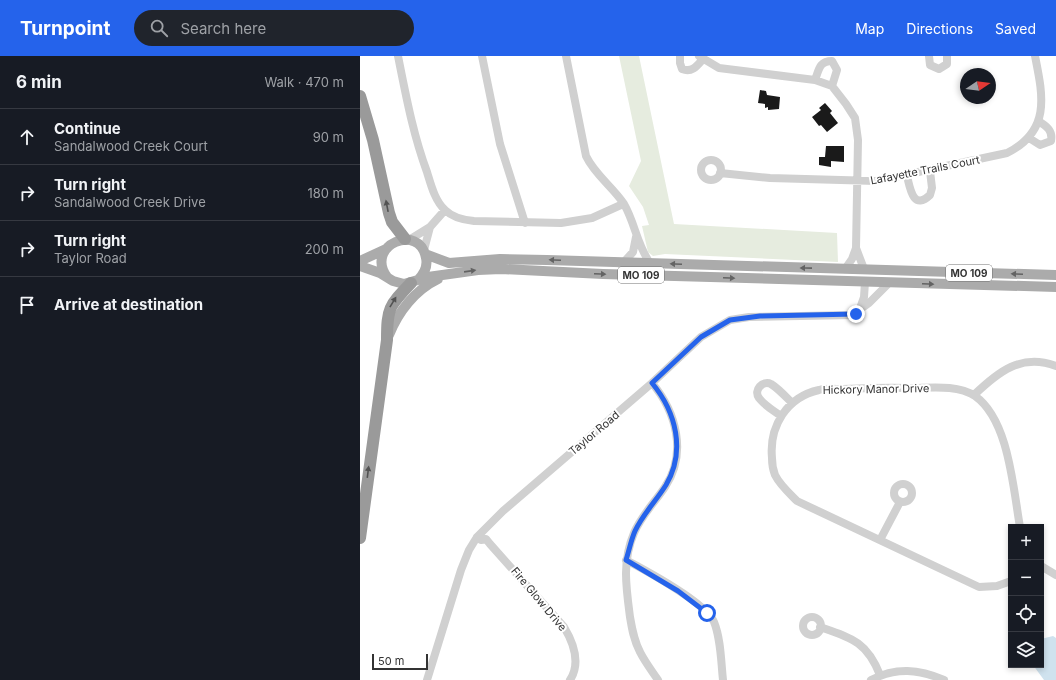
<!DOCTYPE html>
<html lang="en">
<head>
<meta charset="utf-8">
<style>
	body { margin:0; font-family:Inter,sans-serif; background:#20242c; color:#f1f3f6 }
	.controls { position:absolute; right:12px; bottom:12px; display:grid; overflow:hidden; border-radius:0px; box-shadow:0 2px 6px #0003 }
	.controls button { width:36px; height:36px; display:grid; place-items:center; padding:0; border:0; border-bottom:1px solid #363941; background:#171b24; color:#f1f3f6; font:20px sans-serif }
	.compass { position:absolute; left:600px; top:12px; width:36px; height:36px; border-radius:50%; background:#171b24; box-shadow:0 2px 6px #0003; rotate:77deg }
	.scale { position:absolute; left:12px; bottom:10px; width:56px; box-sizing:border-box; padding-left:4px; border:2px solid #333; border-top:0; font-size:11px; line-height:14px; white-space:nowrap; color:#333; -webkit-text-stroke:3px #fff; paint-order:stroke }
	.stop { position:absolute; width:12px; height:12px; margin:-9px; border:3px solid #2563eb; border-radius:50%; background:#fff }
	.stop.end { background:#2563eb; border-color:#fff; box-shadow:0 1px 4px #0008 }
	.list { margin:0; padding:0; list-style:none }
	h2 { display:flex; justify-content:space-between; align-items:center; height:52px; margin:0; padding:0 16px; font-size:17px }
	h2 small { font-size:13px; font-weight:400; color:#9ea1a6 }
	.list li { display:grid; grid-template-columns:26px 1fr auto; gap:12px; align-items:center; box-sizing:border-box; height:56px; padding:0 16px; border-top:1px solid #363941 }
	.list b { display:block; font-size:15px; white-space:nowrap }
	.list p { margin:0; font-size:13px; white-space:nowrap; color:#9ea1a6 }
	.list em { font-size:13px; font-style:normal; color:#9ea1a6 }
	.icon { flex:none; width:22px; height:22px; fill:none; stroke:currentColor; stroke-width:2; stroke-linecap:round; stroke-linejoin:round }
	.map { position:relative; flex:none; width:696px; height:624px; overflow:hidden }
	header { display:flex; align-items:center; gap:24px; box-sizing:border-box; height:56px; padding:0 20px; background:#2563eb; color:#fff }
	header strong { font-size:19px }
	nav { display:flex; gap:22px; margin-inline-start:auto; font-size:14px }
	.search { width:280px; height:36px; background:#20242c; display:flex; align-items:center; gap:10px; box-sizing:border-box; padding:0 14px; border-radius:22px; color:#9ea1a6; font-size:15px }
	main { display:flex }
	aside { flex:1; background:#171b24 }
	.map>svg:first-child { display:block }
	.green { fill:#e6ecdf }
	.water { fill:#cfe2ee }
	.building { fill:#1a1a1a }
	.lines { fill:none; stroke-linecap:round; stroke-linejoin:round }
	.minor { stroke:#d0d0d0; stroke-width:8 }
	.major { stroke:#ababab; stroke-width:10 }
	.highway { stroke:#9a9a9a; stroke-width:12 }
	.oneway { fill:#525252 }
	.oneway2 { fill:#636363 }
	.route { stroke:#2563eb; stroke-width:5 }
	.labels { text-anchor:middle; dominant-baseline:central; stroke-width:4; stroke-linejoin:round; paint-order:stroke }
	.shield { fill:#fff; stroke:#707070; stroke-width:1 }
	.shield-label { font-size:10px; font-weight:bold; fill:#333 }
	.street-label { font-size:11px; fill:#333; stroke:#fff }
</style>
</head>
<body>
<header>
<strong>Turnpoint</strong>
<div class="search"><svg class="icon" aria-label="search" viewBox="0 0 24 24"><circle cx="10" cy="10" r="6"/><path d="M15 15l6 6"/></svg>Search here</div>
<nav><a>Map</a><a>Directions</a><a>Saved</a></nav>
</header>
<main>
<aside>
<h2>6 min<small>Walk · 470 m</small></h2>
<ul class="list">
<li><svg class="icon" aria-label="ahead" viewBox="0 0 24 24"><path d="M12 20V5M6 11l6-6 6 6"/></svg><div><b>Continue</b><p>Sandalwood Creek Court</p></div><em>90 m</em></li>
<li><svg class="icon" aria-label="right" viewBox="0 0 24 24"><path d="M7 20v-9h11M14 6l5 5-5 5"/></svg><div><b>Turn right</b><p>Sandalwood Creek Drive</p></div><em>180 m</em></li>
<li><svg class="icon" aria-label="right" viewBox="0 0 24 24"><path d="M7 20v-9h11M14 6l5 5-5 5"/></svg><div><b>Turn right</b><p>Taylor Road</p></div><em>200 m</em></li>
<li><svg class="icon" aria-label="arrive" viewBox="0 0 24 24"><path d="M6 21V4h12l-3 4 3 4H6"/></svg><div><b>Arrive at destination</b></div></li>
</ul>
</aside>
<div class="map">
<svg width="696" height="624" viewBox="0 0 696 624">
	<rect width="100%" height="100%" fill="#fff"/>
	<path class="green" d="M259 0H279L314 168 477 177 478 206 305 198 293 200 288 196 282 170 289 169 283 151 269 130 281 105Z"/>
	<path class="water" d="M693 580 696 582V624H684L673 609H681V583Z"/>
	<path class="building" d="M400 34 406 35 407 39 420 41 419 53 408 54V51L405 52V48L398 47Z
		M465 47 472 55 470 57 478 67 467 76 461 69 459 70 452 61 461 54 459 52Z
		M466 90H484V106L471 105V111L459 109V101H465Z"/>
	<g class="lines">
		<path class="minor" d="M38 0C46 40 53 78 67 116 71 129 75 145 85 154 93 162 103 164 114 165L201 167 232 162 263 148
			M122 0 140 88 165 167
			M206 0 226 100C235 119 253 131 264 148 275 167 277 189 290 207
			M320 0V7L322 13C332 17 337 10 343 3
			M339 0 359 12 455 24 472 30 486 48 495 62 498 84 496 192 504 213
			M569 0 570 9 579 13 587 8V0
			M455 24C459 14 459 5 472 5L477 14 472 30
			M669 82 680 89 691 85C693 75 687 70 678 65
			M341 114a10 10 0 1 1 20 0a10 10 0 1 1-20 0Z
			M360 117 410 122 516 125 647 97C691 75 683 40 675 0
			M547 120C550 132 553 155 570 139L572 132 570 115
			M49 184 70 171 85 154
			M64 194 70 171
			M264 206 273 196 276 181
			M485 213 492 203 496 192
			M499 255 504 241 505 226
			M292 327C317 357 327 398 305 431 295 446 281 460 274 477 262 505 266 531 270 561 272 573 274 585 280 596 285 606 292 615 298 624
			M614 339C638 316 661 297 696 310
			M421 360C414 355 404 349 399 342 393 334 403 324 411 328 419 333 426 341 432 347
			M534 437a9 9 0 1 1 18 0a9 9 0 1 1-18 0Z
			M117 481 121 484 126 483 130 488 204 571C213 586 221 607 210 624
			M520 484 540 446
			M266 504C285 514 346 547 354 566 361 583 361 606 363 624
			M681 510 696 519
			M651 525 637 530 619 531 437 445C429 437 420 429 415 419 413 414 412 407 412 402 409 370 427 341 459 334 466 332 475 333 483 333 505 332 527 331 550 332 569 332 597 328 615 340 649 364 653 432 660 471
			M443 570a9 9 0 1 1 18 0a9 9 0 1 1-18 0Z
			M460 571C492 582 507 586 520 619
			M67 624 101 514 109 494 117 481 143 455 292 327 341 281 370 264 389 261 492 259 509 247 529 227
			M511 624C536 611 559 613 584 624"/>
		<path class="major" d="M65 198 89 207 140 203 187 204 696 219
			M0 205 26 193
			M0 210 20 217 33 225 44 228 68 221 118 214 141 213 243 218 696 231
			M27 221C4 189 60 166 66 202 68 211 64 218 58 224
			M29 279C38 256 55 234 78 223"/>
		<path class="highway" d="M0 40 13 84 29 157 32 166 45 183
			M0 482 27 284C27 252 29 250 51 227"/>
	</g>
	<defs><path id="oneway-solid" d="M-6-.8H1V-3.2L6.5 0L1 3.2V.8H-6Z"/></defs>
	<g class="oneway">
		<use href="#oneway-solid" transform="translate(27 150) rotate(-101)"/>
		<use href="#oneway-solid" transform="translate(33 246) rotate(-59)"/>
		<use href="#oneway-solid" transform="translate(8 416) rotate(-83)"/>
	</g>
	<g class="oneway2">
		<use href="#oneway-solid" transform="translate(195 204) rotate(-178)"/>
		<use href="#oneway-solid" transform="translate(316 208) rotate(-178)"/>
		<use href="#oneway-solid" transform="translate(446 212) rotate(-179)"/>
		<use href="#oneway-solid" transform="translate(110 215) rotate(-8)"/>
		<use href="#oneway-solid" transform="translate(240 218) rotate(2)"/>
		<use href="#oneway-solid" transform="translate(657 218) rotate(-178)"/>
		<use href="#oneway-solid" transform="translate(369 222) rotate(2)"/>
		<use href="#oneway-solid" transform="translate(568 228) rotate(2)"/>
	</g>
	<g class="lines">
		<path class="route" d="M347 557 318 535 266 504C269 495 271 484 275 475 283 458 296 445 306 429 326 395 316 356 292 327L341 281 370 264 400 260 496 258"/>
	</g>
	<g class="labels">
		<g class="shield">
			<rect x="586" y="209" width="46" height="16" rx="3"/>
			<rect x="258" y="211" width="46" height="16" rx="3"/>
		</g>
		<g class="shield-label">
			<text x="609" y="217">MO 109</text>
			<text x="281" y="219">MO 109</text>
		</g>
		<g class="street-label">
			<text transform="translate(565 114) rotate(-11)">Lafayette Trails Court</text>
			<text transform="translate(516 333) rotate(-1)">Hickory Manor Drive</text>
			<text transform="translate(234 377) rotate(-40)">Taylor Road</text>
			<text transform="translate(179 543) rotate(50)">Fire Glow Drive</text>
		</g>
	</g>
</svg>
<div class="controls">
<button>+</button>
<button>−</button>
<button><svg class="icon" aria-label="locate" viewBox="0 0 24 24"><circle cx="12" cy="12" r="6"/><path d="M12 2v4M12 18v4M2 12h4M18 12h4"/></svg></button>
<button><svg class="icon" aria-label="layers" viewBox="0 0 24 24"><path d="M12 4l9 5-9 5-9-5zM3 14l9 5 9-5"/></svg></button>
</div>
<svg class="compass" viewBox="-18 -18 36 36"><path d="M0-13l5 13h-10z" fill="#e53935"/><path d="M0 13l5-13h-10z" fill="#9ea1a6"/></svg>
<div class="scale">50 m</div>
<div class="stop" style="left:347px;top:557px"></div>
<div class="stop end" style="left:496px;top:258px"></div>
</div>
</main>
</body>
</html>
